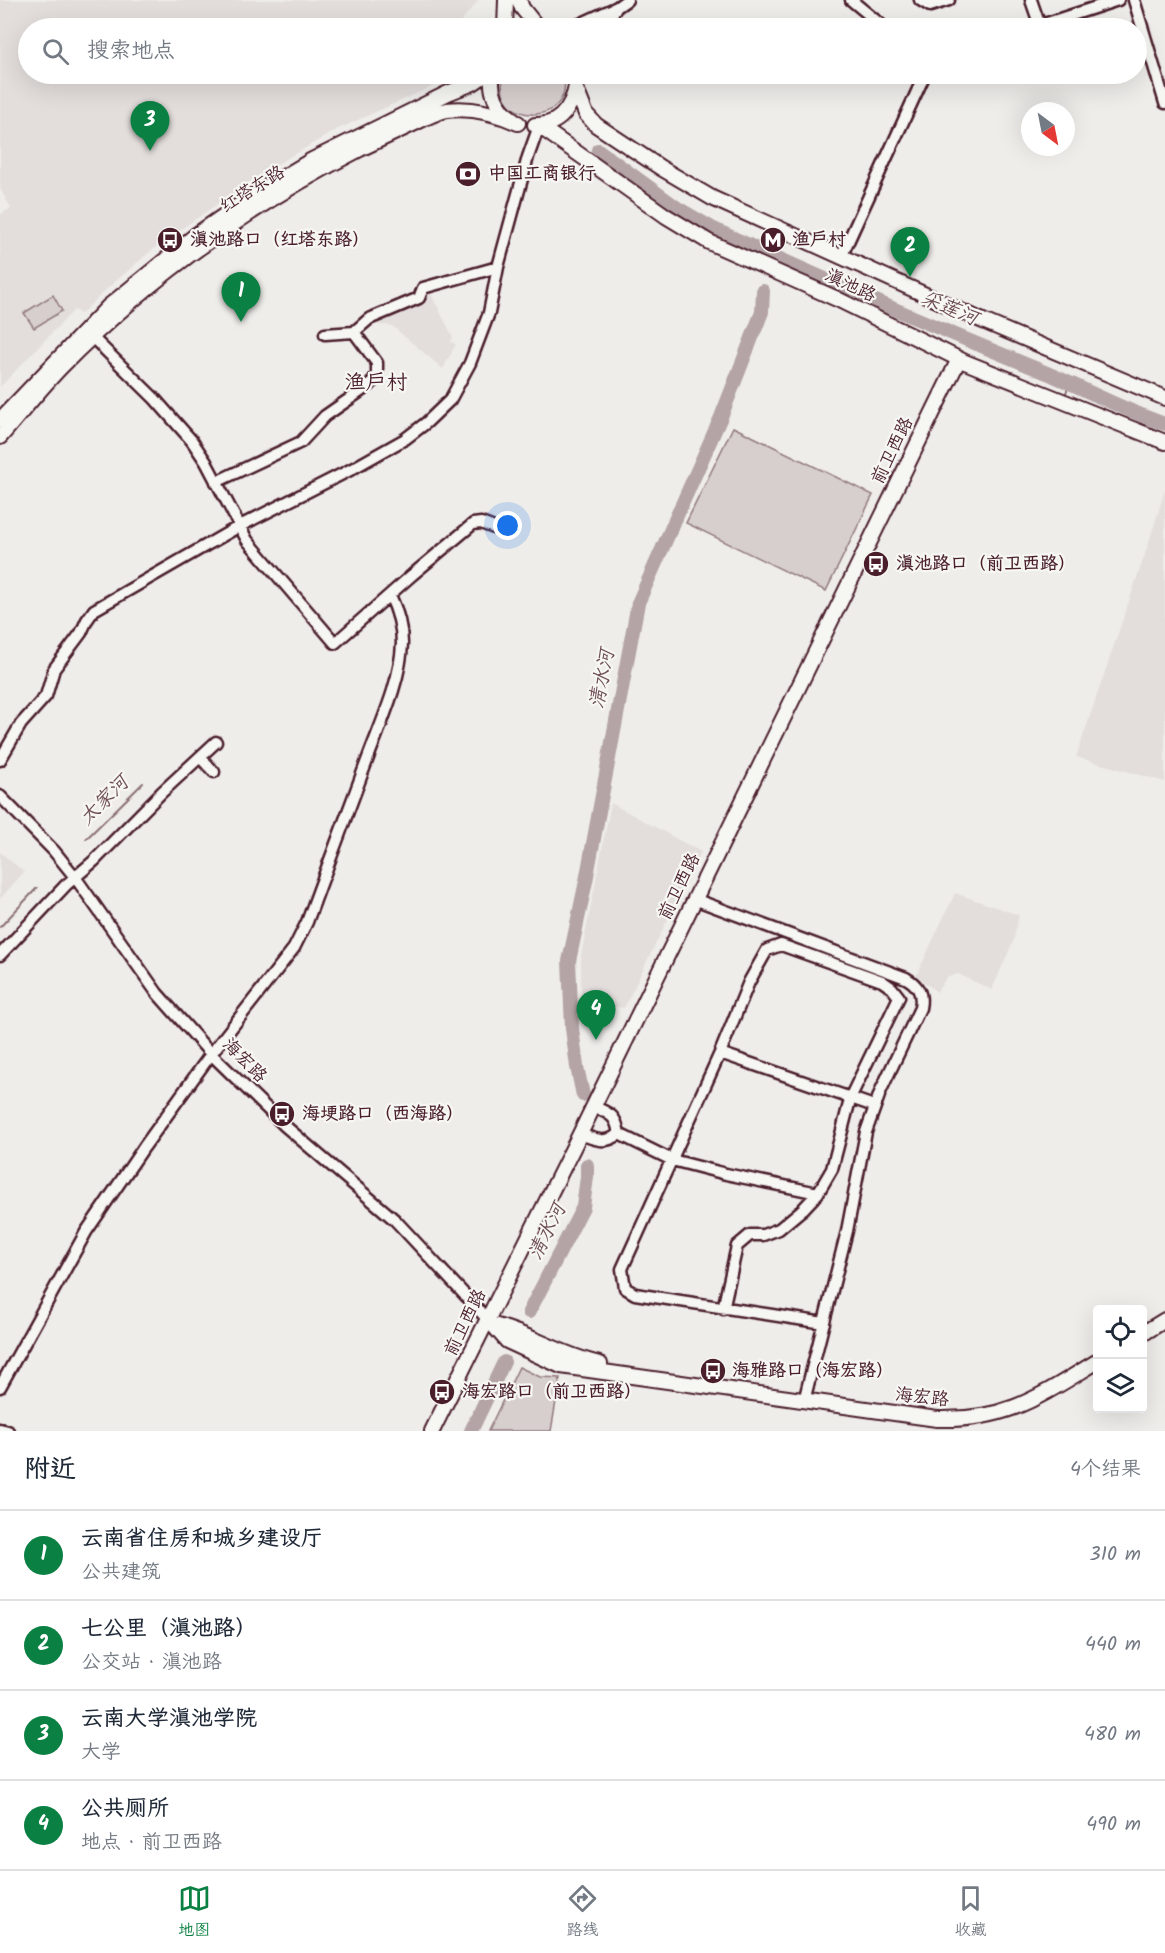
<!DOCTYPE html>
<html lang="zh">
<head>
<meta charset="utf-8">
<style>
	body { margin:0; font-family:Kalam,"LXGW WenKai TC",sans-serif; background:#f6f6f7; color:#1f2937 }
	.controls { position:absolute; right:18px; bottom:18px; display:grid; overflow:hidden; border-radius:6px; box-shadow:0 6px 24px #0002 }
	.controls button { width:54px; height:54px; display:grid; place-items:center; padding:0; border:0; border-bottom:2px solid #e0e1e3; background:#fff; color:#1f2937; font:30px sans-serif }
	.compass { position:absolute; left:1021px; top:102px; width:54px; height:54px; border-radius:50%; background:#fff; box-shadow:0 6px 24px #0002; rotate:148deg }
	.you { position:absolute; left:508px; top:526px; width:21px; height:21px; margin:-15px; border:4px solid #fff; border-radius:50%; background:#1a73e8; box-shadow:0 0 0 9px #1a73e833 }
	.badge { display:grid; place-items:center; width:39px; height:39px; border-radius:50%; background:#0b8043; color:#fff; font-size:20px; font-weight:700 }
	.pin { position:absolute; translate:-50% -50px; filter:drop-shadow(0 2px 3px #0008) }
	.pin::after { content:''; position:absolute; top:32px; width:21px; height:18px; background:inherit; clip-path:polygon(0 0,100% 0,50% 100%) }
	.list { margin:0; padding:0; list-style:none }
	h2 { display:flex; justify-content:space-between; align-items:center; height:78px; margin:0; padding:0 24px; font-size:26px }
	h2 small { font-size:20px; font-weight:400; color:#747a83 }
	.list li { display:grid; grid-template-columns:39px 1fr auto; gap:18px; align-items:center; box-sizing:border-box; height:90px; padding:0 24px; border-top:2px solid #e0e1e3 }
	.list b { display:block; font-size:22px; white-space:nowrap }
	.list p { margin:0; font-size:20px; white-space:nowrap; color:#747a83 }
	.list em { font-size:20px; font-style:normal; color:#747a83 }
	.icon { flex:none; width:33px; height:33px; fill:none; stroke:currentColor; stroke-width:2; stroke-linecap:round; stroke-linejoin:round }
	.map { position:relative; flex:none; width:1165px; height:1431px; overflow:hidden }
	.search { position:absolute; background:#fff; box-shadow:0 6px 24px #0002; left:18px; right:18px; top:18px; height:66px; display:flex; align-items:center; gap:15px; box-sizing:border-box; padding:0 21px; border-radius:33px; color:#747a83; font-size:22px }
	.sheet { height:438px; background:#fff }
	nav { display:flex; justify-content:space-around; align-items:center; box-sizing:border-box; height:84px; border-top:2px solid #e0e1e3; background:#fff; font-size:16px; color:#747a83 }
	nav a { display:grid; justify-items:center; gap:3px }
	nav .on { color:#0b8043 }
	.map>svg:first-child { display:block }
	.built { fill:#e3dedc }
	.green { fill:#d7cfce; stroke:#90777c; stroke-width:1.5 }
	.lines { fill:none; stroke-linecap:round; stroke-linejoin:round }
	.stream { stroke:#8a6f74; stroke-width:2 }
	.river { stroke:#b4a4a5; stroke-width:14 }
	.minor-casing { stroke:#4a1f2b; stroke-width:15 }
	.major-casing { stroke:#4a1f2b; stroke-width:18 }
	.minor { stroke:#f6f6f2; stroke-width:10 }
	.major { stroke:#f6f6f2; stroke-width:14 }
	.labels { text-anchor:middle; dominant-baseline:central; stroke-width:4.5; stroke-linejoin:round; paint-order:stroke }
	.poi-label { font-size:18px; font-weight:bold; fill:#4a1f2b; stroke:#f6f6f2; text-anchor:start }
	.street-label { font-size:18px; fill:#4a1f2b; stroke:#f6f6f2 }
	.water-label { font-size:20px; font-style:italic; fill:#6f4e56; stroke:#f6f6f2 }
	.quarter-label { font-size:21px; fill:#4a1f2b; stroke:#f6f6f2 }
</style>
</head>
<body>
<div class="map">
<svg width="1165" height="1431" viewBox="0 0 1165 1431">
	<rect width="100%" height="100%" fill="#efedea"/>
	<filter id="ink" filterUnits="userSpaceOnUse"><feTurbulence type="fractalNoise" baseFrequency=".0167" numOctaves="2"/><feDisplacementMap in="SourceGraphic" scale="12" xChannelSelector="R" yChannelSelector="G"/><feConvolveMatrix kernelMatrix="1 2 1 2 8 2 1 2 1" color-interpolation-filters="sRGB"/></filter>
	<g filter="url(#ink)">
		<path class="built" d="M0 0H479L455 28H28V74H439L438 84 338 129 264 172 158 245 110 286 81 314 74 310 0 387V215L11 208 0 189Z
			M431 294 453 337 451 342 456 344 443 369 392 326 371 324 377 317Z
			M1165 490V782L1076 757 1148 545Z
			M611 803 701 852 624 1008 581 1001V956Z
			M0 852 24 872 0 899Z
			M955 893 1019 915 1013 942 992 990 958 974 946 978 937 992 916 976Z"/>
		<path class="green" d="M504 74H563C577 127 489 128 504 74Z
			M53 295 62 311 34 328 24 313Z
			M733 427 873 495 826 591 686 523Z
			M519 1367 540 1377 560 1378 551 1431H488Z"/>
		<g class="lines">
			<path class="stream" d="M1064 397 1070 384
				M86 839 143 783
				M0 927 37 888"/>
			<path class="river" d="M598 150 676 207 712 228C822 279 935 327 1047 373 1087 390 1124 410 1165 424
				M583 1095 577 1067 572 1028 569 961 586 881 638 603 721 417 762 312 763 291
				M529 1312 583 1207 587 1177V1165
				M471 1431 504 1362"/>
			<g class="minor-casing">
				<path id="minor" d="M851 0 885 28
					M920 0 930 6 949 0
					M1031 0 1040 26
					M1134 0 1165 103
					M571 28 617 7 627 0
					M601 28 615 10
					M1032 28 1118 0
					M841 257 925 74
					M325 334 354 332 369 319 419 298 423 288 498 267
					M92 337 155 399 192 441 206 462 247 540 335 643 412 575 473 524 481 523 494 528
					M216 482 301 442 325 416 371 384 377 374V363L354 332
					M200 757 214 772
					M0 760 21 724 46 696 54 669 81 633 87 620 94 610 238 527 350 470 405 439 426 423 450 400 470 363 489 313 498 267 528 157 539 126
					M0 796 54 851 75 877 157 993 211 1054 285 1126 395 1220 491 1323
					M694 899 906 978C918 985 923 993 920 1008L881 1090 866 1132 847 1231 804 1401
					M0 955 66 885 94 861 162 792 216 742
					M720 1053 874 1106
					M580 1134C595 1139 605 1145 619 1134 616 1114 609 1114 593 1106
					M619 1134 672 1160 726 1174 818 1193
					M723 1309 737 1246 750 1235H763L779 1229 803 1209 818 1193 832 1169 851 1096 899 997 892 988 882 981 781 945 767 950 749 982 720 1053 622 1269 625 1288 635 1294 824 1323
					M0 1387 86 1232 144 1147 211 1054 294 948 307 922C327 867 348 812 368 758 381 723 401 680 402 643 402 626 397 610 390 595
					M0 1429 8 1431"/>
			</g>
			<g class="major-casing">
				<path id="major" d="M519 0 522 8 538 28
					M505 28 506 0
					M493 74C489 91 497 108 511 118
					M576 89 586 114 596 125 661 168 712 198 983 321 1165 398
					M535 125C564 127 577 98 577 74
					M539 126 666 216 709 242 837 299 965 362 1165 442
					M0 420 108 307 196 235 257 193 312 160 448 93 473 83 486 74
					M0 437C20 414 39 390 60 368 149 277 247 207 360 149 379 140 398 131 417 122 427 117 437 112 447 110 472 107 495 113 518 123
					M493 1325 507 1341 561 1366 937 1419C1008 1421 1040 1396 1098 1361
					M493 1325C531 1334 562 1356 600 1364
					M1142 1334 1165 1320
					M432 1431 580 1134 959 359"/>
			</g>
			<use href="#minor" class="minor"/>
			<use href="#major" class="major"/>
		</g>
	</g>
	<defs>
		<g id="bank-disc" transform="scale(1.35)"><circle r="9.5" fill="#4a1f2b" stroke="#f6f6f2"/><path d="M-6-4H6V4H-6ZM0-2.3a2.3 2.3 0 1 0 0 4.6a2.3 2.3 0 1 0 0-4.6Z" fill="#fff"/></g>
		<g id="bus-disc" transform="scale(1.35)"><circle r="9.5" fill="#4a1f2b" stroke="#f6f6f2"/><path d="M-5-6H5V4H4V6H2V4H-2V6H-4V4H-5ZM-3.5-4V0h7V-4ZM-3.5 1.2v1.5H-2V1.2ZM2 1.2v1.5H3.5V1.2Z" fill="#fff"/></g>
		<g id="metro-disc" transform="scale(1.35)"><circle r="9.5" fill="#4a1f2b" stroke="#f6f6f2"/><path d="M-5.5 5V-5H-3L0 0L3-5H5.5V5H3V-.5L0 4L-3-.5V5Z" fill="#fff"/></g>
	</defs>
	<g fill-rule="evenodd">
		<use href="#bank-disc" x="468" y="174"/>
		<use href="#bus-disc" x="170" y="240"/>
		<use href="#metro-disc" x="773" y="240"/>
		<use href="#bus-disc" x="876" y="564"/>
		<use href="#bus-disc" x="282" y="1114"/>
		<use href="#bus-disc" x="713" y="1371"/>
		<use href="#bus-disc" x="442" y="1392"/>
	</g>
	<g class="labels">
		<g class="poi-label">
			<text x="488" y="174">中国工商银行</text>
			<text x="190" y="240">滇池路口（红塔东路）</text>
			<text x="792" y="240">渔户村</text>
			<text x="896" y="564">滇池路口（前卫西路）</text>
			<text x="302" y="1114">海埂路口（西海路）</text>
			<text x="732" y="1371">海雅路口（海宏路）</text>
			<text x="462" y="1392">海宏路口（前卫西路）</text>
		</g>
		<g class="street-label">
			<text transform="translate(253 190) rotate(-32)">红塔东路</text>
			<text transform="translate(850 286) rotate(25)">滇池路</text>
			<text transform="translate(893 451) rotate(-64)">前卫西路</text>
			<text transform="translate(680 887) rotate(-64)">前卫西路</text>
			<text transform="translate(244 1061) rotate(45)">海宏路</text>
			<text transform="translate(466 1323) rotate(-64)">前卫西路</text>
			<text transform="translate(922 1398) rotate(6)">海宏路</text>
		</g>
		<g class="water-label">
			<text transform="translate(949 309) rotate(23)">采莲河</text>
			<text transform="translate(603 679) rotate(-79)">清水河</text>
			<text transform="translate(105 801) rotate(-45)">太家河</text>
			<text transform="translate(548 1232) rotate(-64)">清水河</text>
		</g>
		<g class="quarter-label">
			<text x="376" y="383">渔户村</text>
		</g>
	</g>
</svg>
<div class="controls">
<button><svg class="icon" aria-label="locate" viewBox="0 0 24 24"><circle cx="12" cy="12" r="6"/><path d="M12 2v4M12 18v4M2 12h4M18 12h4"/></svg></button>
<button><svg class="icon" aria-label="layers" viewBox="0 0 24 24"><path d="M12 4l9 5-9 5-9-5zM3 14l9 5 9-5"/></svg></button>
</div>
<svg class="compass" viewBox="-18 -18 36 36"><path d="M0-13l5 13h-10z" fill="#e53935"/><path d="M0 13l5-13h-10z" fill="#747a83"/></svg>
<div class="you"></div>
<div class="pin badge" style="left:241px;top:322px">1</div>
<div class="pin badge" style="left:910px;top:277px">2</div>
<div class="pin badge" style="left:150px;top:151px">3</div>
<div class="pin badge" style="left:596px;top:1040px">4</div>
<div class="search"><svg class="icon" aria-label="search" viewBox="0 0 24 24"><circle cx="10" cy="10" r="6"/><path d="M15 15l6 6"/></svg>搜索地点</div>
</div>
<section class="sheet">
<h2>附近<small>4个结果</small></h2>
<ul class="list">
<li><span class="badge">1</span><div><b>云南省住房和城乡建设厅</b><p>公共建筑</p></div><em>310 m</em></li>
<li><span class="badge">2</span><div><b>七公里（滇池路）</b><p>公交站 · 滇池路</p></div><em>440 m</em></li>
<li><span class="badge">3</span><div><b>云南大学滇池学院</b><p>大学</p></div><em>480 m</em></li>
<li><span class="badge">4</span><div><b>公共厕所</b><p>地点 · 前卫西路</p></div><em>490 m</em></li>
</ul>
</section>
<nav>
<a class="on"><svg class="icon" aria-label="map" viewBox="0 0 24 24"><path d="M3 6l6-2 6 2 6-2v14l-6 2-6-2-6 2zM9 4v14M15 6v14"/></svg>地图</a>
<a><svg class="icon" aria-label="directions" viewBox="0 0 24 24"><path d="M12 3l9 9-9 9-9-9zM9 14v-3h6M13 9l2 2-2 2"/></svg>路线</a>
<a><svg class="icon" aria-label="saved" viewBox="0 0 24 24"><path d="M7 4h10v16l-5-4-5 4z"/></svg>收藏</a>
</nav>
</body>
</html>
